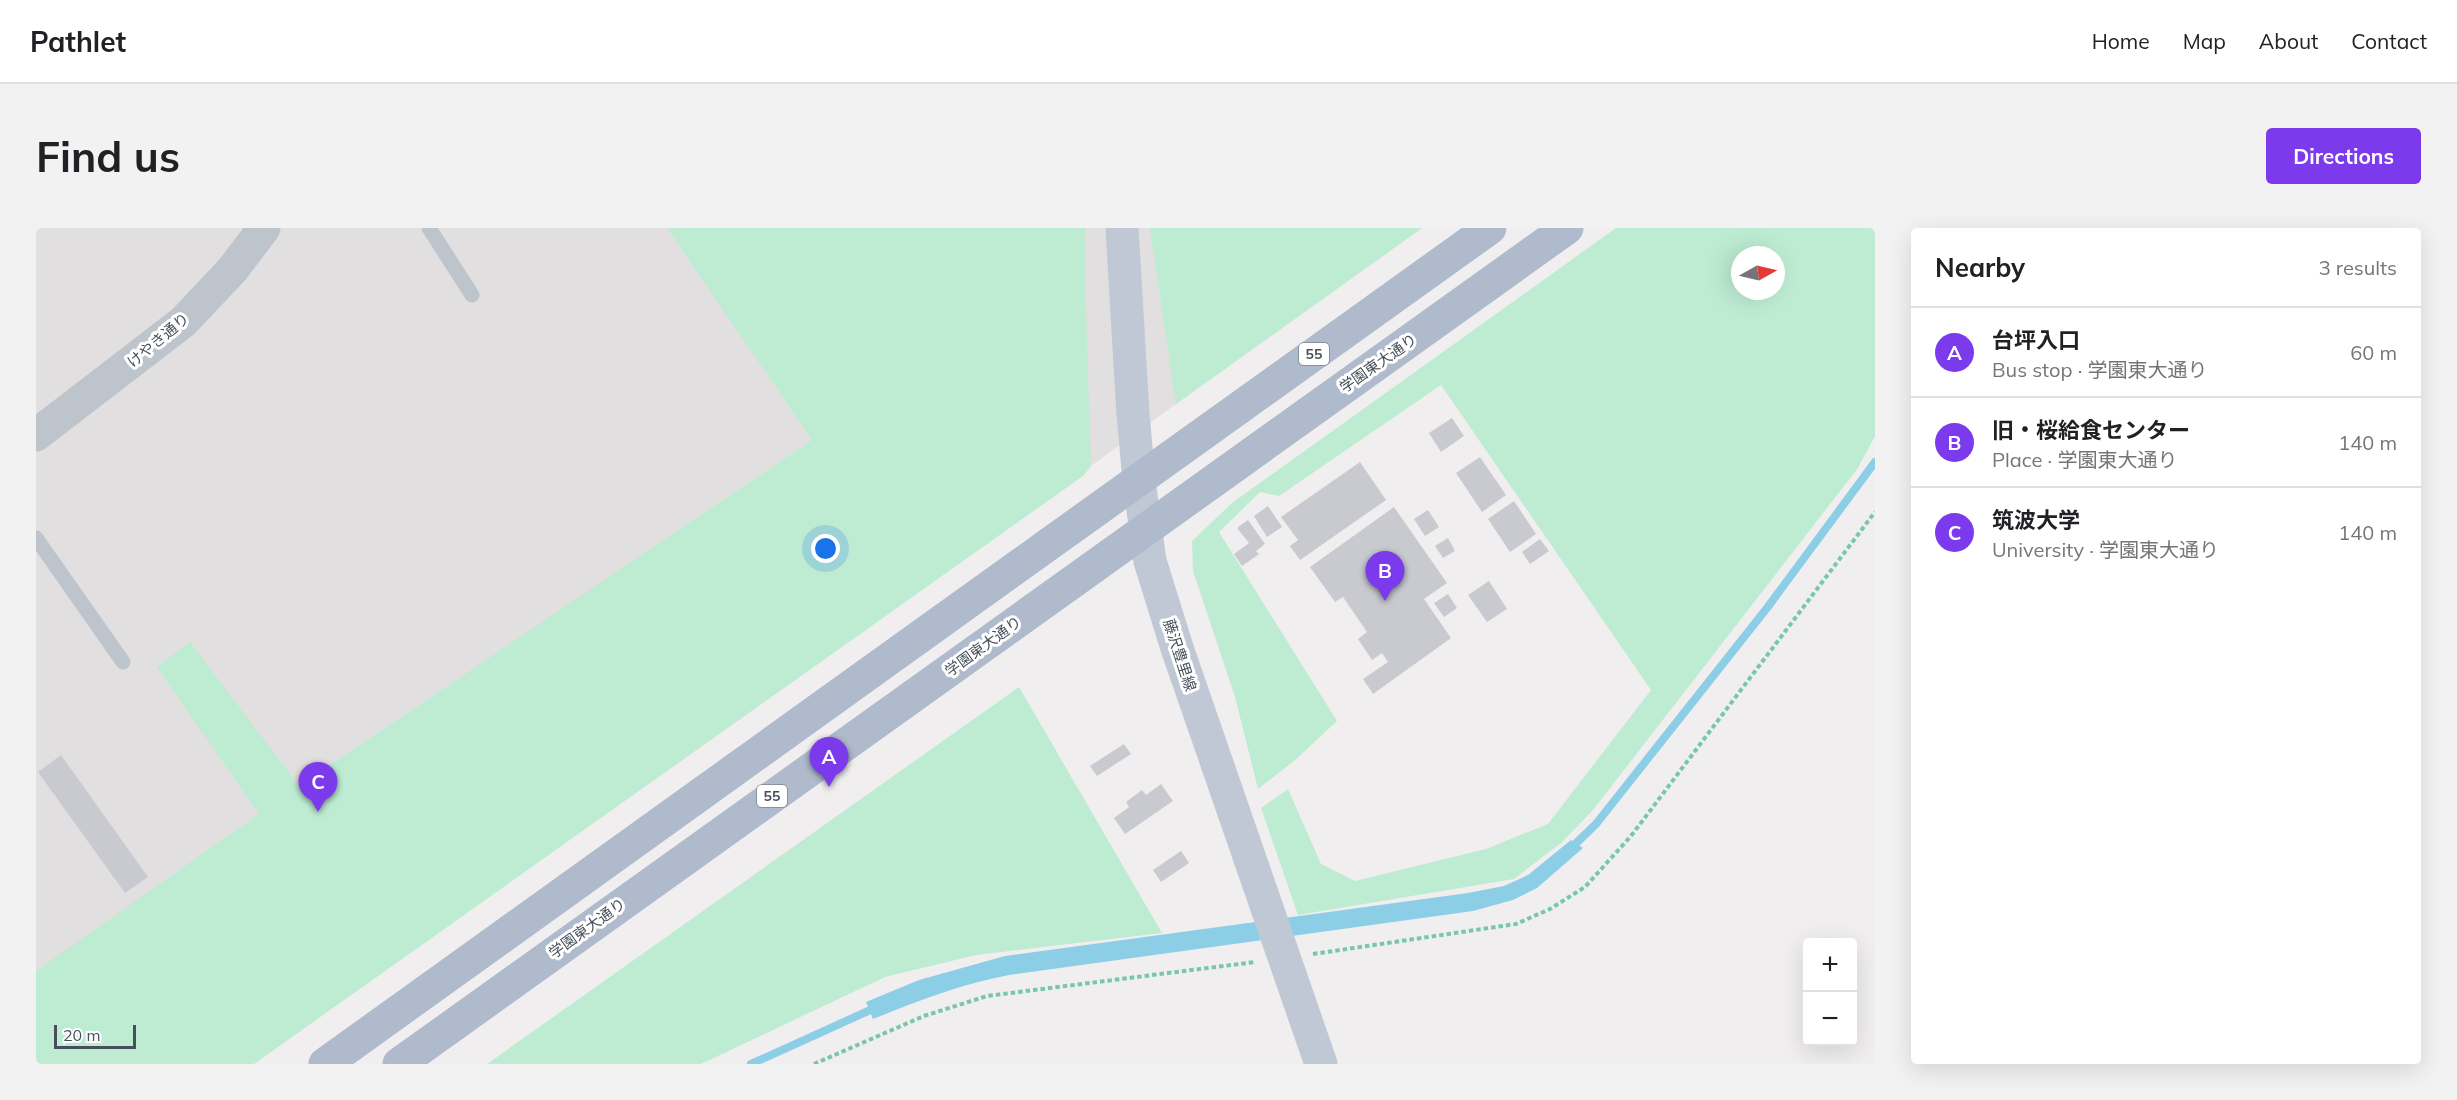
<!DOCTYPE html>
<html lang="en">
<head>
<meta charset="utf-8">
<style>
	body { margin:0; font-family:Mulish,"Noto Sans JP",sans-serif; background:#f2f2f2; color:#202124 }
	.controls { position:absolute; right:18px; bottom:18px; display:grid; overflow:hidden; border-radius:6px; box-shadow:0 6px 24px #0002 }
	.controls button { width:54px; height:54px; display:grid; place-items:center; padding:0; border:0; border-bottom:2px solid #e0e0e0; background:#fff; color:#202124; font:30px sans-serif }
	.compass { position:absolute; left:1695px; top:18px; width:54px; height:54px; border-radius:50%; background:#fff; box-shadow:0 6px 24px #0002; rotate:82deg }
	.scale { position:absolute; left:18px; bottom:15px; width:82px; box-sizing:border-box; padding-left:6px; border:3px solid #47505a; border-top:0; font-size:16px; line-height:21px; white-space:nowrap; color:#47505a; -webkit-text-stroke:4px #fff; paint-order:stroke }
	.you { position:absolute; left:790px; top:321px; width:21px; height:21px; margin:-15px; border:4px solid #fff; border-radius:50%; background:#1a73e8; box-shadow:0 0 0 9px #1a73e833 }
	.badge { display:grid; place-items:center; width:39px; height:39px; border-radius:50%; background:#7c3aed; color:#fff; font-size:20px; font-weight:700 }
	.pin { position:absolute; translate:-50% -50px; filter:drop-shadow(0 2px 3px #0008) }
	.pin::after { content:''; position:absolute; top:32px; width:21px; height:18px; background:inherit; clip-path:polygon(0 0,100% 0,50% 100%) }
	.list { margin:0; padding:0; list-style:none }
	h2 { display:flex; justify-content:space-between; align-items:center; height:78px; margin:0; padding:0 24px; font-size:26px }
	h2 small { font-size:20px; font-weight:400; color:#757577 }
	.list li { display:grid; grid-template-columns:39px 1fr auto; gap:18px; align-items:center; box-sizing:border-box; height:90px; padding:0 24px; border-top:2px solid #e0e0e0 }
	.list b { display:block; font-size:22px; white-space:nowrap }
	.list p { margin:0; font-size:20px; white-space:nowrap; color:#757577 }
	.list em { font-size:20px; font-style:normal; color:#757577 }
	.map { position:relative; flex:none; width:1839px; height:836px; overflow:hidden; border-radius:6px }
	header { display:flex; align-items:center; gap:36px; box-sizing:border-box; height:84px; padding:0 30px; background:#fff; border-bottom:2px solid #e0e0e0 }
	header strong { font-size:28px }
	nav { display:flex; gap:33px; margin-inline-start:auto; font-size:21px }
	.intro { display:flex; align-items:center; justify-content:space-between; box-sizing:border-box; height:144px; padding:0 36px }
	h1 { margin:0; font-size:42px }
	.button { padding:15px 27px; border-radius:6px; background:#7c3aed; color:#fff; font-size:21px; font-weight:700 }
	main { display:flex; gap:36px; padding:0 36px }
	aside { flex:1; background:#fff; border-radius:6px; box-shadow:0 6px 24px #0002 }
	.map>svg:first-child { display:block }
	.education { fill:#e1dfdf }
	.green { fill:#beecd3; fill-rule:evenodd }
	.water { fill:#8dcee7 }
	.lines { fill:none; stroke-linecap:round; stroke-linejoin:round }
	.stream { stroke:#8dcee7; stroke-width:8 }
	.building { fill:#c8cad0 }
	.path { stroke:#78c8a7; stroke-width:4; stroke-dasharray:4.5 3; stroke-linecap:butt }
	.service { stroke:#bdc4cc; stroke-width:15 }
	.tertiary { stroke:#bdc4cc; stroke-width:33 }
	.secondary { stroke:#bfc8d4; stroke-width:33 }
	.primary { stroke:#afbbcc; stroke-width:33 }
	.labels { text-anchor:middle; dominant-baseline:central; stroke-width:6; stroke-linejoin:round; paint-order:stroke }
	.shield { fill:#fff; stroke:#7e848c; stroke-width:1.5 }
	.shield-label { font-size:14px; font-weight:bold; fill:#47505a }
	.street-label { font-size:15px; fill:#47505a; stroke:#fff }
</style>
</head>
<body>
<header>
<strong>Pathlet</strong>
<nav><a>Home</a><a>Map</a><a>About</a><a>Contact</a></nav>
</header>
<div class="intro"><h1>Find us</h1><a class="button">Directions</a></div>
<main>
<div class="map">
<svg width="1839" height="836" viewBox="0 0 1839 836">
	<rect width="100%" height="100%" fill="#f0eeee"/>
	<path class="education" d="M0 0H1386L1140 176 1055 238 1047 248 914 333 0 836Z"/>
	<path class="green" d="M631 0H1050L1049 55 1055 238 1047 248 218 836H0V743L223 586 121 439 154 414 263 558 776 212Z
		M1114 0H1386L1140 176Z
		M1580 0H1839V208L1822 240 1557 582 1525 615 1478 651 1262 687 1225 580 1252 561 1285 636 1319 653 1450 621 1512 596 1615 462 1405 157 1243 268 1224 264 1183 304 1301 493 1258 533 1222 561 1199 469 1157 343 1156 313 1196 275ZM1704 27H1740V63H1704Z
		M983 459 1126 705 940 727 849 749 665 836H451Z"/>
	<path class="water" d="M1535 612 1547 620 1501 660 1477 672 1437 683 973 747C925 756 882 773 837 791L830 774 883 752 969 728 1432 665 1468 658 1492 647Z"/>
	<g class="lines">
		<path class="stream" d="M1533 622 1560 596 1731 380 1839 234
			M715 836 841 779"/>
	</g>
	<path class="building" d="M1416 190 1428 208 1405 224 1393 205Z
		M1444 229 1470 267 1446 284 1420 245Z
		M1324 234 1350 272 1264 332 1254 318 1262 312 1245 289Z
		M1478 273 1500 306 1474 324 1452 291Z
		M1232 278 1246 299 1231 309 1218 288Z
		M1358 279 1411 355 1388 371 1415 410 1337 466 1327 451 1352 434 1346 425 1336 432 1322 411 1331 404 1307 369 1299 374 1274 339Z
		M1392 282 1403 299 1389 308 1378 291Z
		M1212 292 1229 316 1220 323 1223 326 1206 338 1198 326 1213 315 1201 300Z
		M1412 310 1419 323 1407 330 1399 318Z
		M1504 311 1513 323 1494 336 1486 324Z
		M1453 353 1471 381 1451 394 1432 367Z
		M1412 366 1421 380 1408 389 1398 375Z
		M1088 516 1095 526 1061 548 1054 538Z
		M25 527 112 649 89 665 2 544Z
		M1125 556 1137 573 1089 606 1078 590 1093 579 1090 574 1106 562 1110 567Z
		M1145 623 1153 635 1125 654 1117 642Z"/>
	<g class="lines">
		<path class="path" d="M1277 726 1480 696 1514 681 1549 659 1595 608 1839 284
			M778 836 888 788 951 768 1219 734"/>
		<path class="service" d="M393 0 436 67
			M0 310 87 434"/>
		<path class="tertiary" d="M0 207 147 94 197 41 228 0"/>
		<path class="secondary" d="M1086 0 1097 186 1103 253 1114 333 1141 420 1285 836"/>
		<path class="primary" d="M289 836C676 556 1066 279 1454 0
			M363 836 1531 0"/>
	</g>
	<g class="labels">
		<g class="shield">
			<rect x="1263" y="115" width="30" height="22" rx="4.5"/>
			<rect x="721" y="557" width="30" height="22" rx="4.5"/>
		</g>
		<g class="shield-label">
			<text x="1278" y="126">55</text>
			<text x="736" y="568">55</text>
		</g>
		<g class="street-label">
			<text transform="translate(122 112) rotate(-40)">けやき通り</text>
			<text transform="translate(1342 135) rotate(-35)">学園東大通り</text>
			<text transform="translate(947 418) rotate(-36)">学園東大通り</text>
			<text transform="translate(1144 427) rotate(72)">藤沢豊里線</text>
			<text transform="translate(551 700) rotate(-36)">学園東大通り</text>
		</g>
	</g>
</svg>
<div class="controls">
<button>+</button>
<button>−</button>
</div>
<svg class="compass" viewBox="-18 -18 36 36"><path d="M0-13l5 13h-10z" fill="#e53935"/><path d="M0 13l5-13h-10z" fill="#757577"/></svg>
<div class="scale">20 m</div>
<div class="you"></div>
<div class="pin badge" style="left:793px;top:559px">A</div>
<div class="pin badge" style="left:1349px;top:373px">B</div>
<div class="pin badge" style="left:282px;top:584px">C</div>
</div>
<aside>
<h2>Nearby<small>3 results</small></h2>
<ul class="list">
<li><span class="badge">A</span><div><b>台坪入口</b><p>Bus stop · 学園東大通り</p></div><em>60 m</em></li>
<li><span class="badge">B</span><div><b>旧・桜給食センター</b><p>Place · 学園東大通り</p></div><em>140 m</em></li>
<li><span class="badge">C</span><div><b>筑波大学</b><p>University · 学園東大通り</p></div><em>140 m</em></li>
</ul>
</aside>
</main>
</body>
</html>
